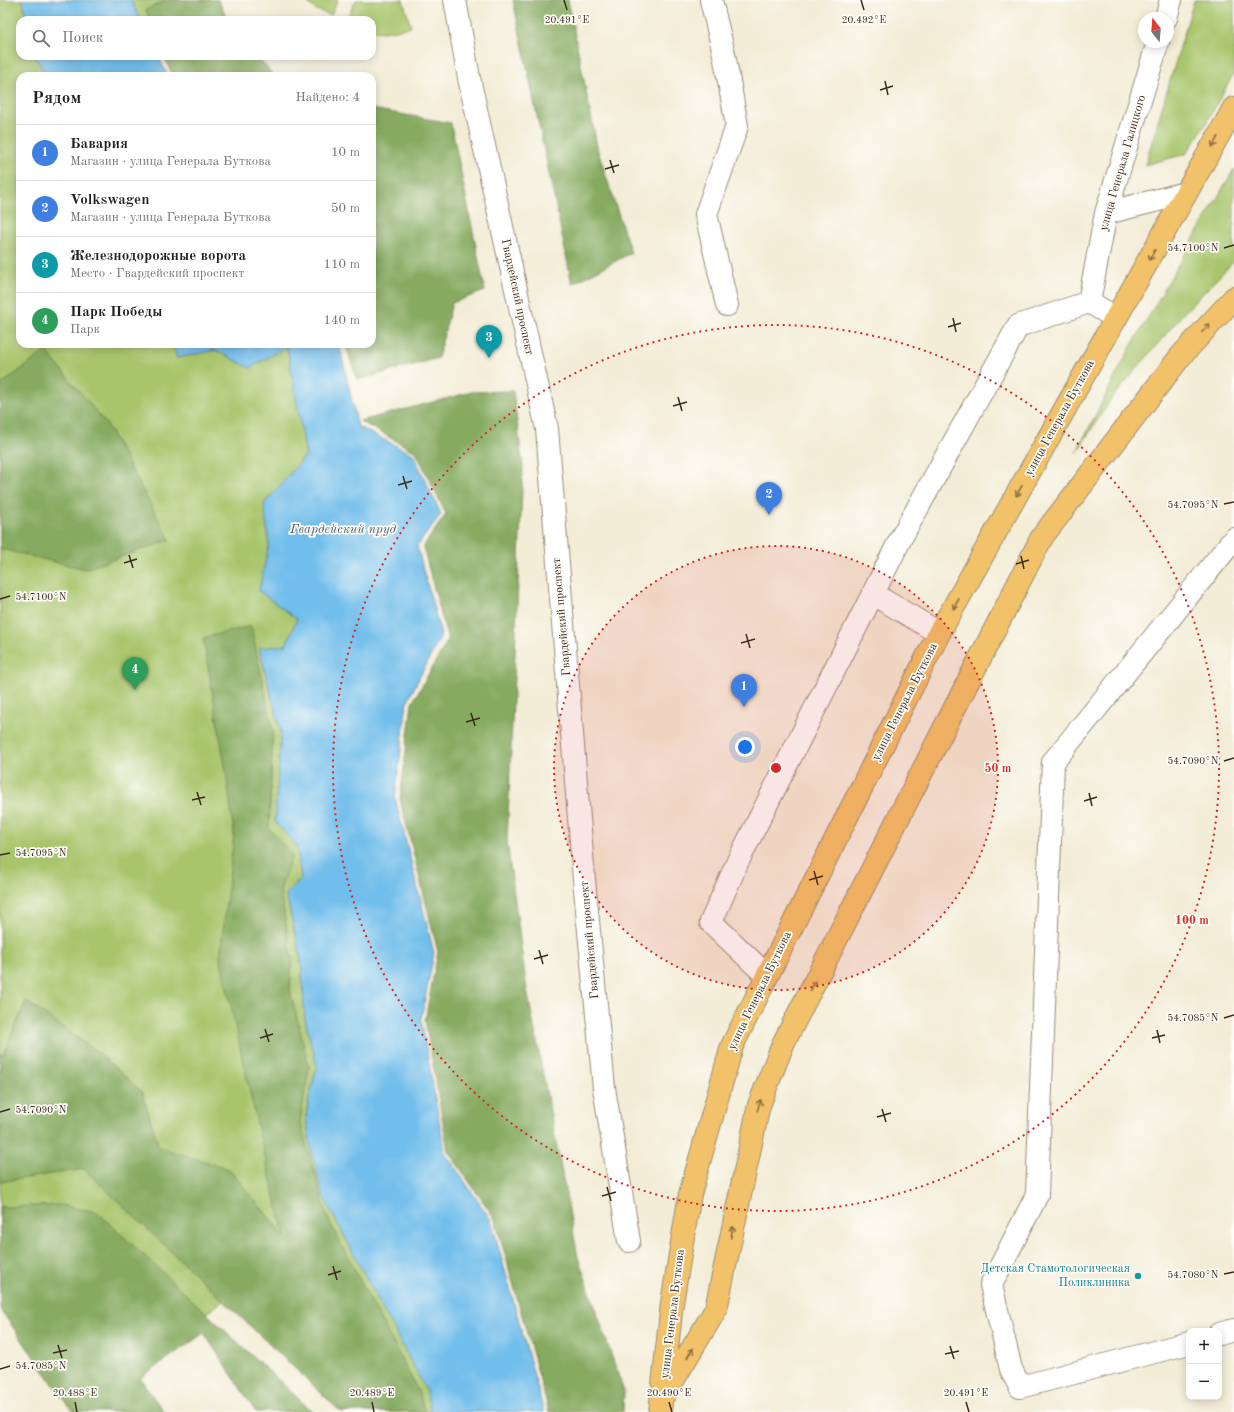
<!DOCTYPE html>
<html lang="ru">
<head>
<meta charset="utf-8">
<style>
	body { margin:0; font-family:"Old Standard TT",serif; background:#f6f6f6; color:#202124 }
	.controls { position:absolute; right:12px; bottom:12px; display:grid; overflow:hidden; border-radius:8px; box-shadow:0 2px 10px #0003 }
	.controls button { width:36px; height:36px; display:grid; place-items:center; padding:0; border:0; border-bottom:1px solid #e0e0e0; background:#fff; color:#202124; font:20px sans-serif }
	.compass { position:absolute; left:1138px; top:12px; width:36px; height:36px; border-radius:50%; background:#fff; box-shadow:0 2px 10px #0003; rotate:344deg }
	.you { position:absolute; left:745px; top:747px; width:14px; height:14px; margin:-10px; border:3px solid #fff; border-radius:50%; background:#1a73e8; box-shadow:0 0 0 6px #1a73e833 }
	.badge { display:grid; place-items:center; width:26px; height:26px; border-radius:50%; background:#0b8043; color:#fff; font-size:13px; font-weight:700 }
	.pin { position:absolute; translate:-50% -33px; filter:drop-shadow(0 1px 2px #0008) }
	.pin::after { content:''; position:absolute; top:21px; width:14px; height:12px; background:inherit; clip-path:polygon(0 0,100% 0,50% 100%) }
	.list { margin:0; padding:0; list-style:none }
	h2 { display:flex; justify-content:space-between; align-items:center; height:52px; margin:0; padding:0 16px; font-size:17px }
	h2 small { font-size:13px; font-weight:400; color:#757577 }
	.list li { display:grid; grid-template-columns:26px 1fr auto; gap:12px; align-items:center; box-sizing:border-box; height:56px; padding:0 16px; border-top:1px solid #e0e0e0 }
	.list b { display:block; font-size:15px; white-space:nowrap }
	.list p { margin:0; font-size:13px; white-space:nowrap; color:#757577 }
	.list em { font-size:13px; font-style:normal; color:#757577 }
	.icon { flex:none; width:22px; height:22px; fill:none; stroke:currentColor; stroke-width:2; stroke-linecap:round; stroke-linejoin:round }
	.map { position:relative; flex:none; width:1234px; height:1412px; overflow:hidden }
	.search { position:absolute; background:#fff; box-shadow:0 2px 10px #0003; left:16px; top:16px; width:360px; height:44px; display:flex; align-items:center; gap:10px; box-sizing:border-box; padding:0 14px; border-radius:12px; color:#757577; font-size:15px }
	.panel { position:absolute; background:#fff; box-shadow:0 2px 10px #0003; left:16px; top:72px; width:360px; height:276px; border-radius:12px }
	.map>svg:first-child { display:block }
	.green { fill:#a8c56c; stroke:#727845 }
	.forest { fill:#86aa60; stroke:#606a3f }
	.water { fill:#71bdeb; stroke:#567484 }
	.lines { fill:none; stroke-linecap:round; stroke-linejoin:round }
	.minor-casing { stroke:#978b7a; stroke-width:24 }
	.major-casing { stroke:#978b7a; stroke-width:24 }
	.minor { stroke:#fff; stroke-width:22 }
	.major { stroke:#f2c26a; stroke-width:22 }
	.oneway { stroke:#8d6e40 }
	.ticks { fill:none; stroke:#3b2a1e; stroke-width:1.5 }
	.ring { fill:none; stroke:#d62828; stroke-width:2; stroke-dasharray:2 4 }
	.culture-dot { fill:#0f9aa8; stroke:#fdfcf7; stroke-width:1.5 }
	.labels { text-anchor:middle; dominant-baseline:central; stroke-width:3.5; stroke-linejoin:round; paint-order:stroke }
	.street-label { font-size:12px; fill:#3b2a1e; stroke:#fdfcf7 }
	.culture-label { font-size:12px; fill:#0d838f; stroke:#fdfcf7; text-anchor:end }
	.water-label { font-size:13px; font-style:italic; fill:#4e5d66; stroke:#fdfcf7 }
	.ticks-label { font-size:10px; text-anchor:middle; fill:#3b2a1e; stroke:#fdfcf7; stroke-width:3.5; stroke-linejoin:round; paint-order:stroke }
	.centre { fill:#d62828; stroke:#fdfcf7; stroke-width:2 }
	.ring-label { font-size:12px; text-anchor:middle; font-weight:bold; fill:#d62828; stroke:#fdfcf7; stroke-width:3.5; stroke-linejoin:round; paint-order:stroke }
</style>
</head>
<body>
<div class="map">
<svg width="1234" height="1412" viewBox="0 0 1234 1412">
	<rect width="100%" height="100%" fill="#fdfcf7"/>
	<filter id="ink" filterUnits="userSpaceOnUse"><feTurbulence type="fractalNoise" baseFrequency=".025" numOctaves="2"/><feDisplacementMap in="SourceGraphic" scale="8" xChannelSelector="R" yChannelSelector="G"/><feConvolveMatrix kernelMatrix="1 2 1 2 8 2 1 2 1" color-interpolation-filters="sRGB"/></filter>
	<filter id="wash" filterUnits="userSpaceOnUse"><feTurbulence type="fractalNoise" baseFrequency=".012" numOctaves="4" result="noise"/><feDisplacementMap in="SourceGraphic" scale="16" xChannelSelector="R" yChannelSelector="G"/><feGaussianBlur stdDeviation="0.9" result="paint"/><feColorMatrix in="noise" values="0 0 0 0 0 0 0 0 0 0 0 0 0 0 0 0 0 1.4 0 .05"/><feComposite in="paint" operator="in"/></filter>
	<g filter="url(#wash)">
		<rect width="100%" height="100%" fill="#f3ecd6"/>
		<path class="green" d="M0 0H23L26 20H20V56H34L47 76H20V344H173L177 358 215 350 250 368 287 346 306 455 264 504 269 544 259 591 297 619 286 645 259 648 281 731 275 822 297 846 301 878 286 894 301 958 305 1019 317 1066 308 1103 306 1117 310 1144 314 1160 427 1392 430 1412H372L271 1267 80 1403 0 1287Z
			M131 0H218L228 20H140Z
			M305 0H338L331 15 316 10Z
			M356 0H403L411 27 384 32 372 31V20H346Z
			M1194 0H1234V73L1206 124 1186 154 1145 165Z
			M1234 169V261L1182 315 1112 398 1076 453 1128 352Z"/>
		<path class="forest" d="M167 0H218L228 20H150L146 10Z
			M513 0H568L598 151 631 253 572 284Z
			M164 56H257L274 76H173Z
			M372 109 451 123 485 291 452 303 438 358 357 380 346 345V344H372Z
			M46 351 107 425 170 540 85 569 1 549 0 547V385Z
			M513 391 523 466 507 842 527 990 578 1257 624 1392 623 1412H549L495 1219 448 1151 425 1020 438 952 400 799 412 703 448 640 423 547 446 514 416 452 360 421 471 392Z
			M251 626 273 731 269 828 292 855 280 890 292 959 290 990 309 1067 300 1122 328 1219 418 1391 425 1412H341L84 1169 0 1182V1054L3 1055 26 1001 100 1054 142 1092 159 1147 229 1169 285 1237 259 1133 220 957 234 834 226 772 203 638Z
			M61 1205 97 1212 313 1412H256L204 1333 140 1378 164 1412H74L60 1394 0 1309V1207Z"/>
		<path class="water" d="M23 0H131L140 20H26Z
			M34 56H158L168 76H47Z
			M173 344H339L358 427 413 454 441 514 417 546 441 635 407 702 395 798 434 953 421 1019 445 1153 491 1220 544 1412H430L427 1392 323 1196 310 1144 306 1117 308 1103 317 1066 305 1019 301 958 286 894 301 878 297 846 275 822 281 731 259 648 286 645 297 619 259 591 269 544 264 504 306 455 287 346 250 368 215 350 177 358Z"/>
	</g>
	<g filter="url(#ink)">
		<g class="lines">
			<g class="minor-casing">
				<path id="minor" d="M455 0 469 78 547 429 584 879 604 1088 629 1241
					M711 0 724 54 737 126 706 214 727 305
					M1166 18 1171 0
					M1106 213 1186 193
					M1116 318 1089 302 1106 213 1158 42
					M873 594 939 633
					M767 976 711 922 738 861 901 538 1018 326 1089 302
					M1219 1334 1234 1330
					M1189 1343 1020 1387 1011 1369 991 1285 1037 1195 1053 762 1234 539"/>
			</g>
			<g class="major-casing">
				<path id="major" d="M666 1392 716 1309 759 1105 783 1044 1042 537 1180 357 1234 298
					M660 1412 672 1303 690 1194 732 1046 939 633 1234 108"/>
			</g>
			<use href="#minor" class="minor"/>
			<use href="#major" class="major"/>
		</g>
		<defs><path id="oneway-shaft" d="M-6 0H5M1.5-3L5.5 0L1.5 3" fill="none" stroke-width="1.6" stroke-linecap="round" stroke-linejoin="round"/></defs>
		<g class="oneway">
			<use href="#oneway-shaft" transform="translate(1215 142) rotate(119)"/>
			<use href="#oneway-shaft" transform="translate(1152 255) rotate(119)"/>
			<use href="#oneway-shaft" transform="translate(1206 328) rotate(-47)"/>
			<use href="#oneway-shaft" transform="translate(1019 491) rotate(119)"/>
			<use href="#oneway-shaft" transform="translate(956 604) rotate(119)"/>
			<use href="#oneway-shaft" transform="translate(813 986) rotate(-63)"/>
			<use href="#oneway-shaft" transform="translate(759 1105) rotate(-73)"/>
			<use href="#oneway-shaft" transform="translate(732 1232) rotate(-78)"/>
			<use href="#oneway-shaft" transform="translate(690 1353) rotate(-59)"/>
		</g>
	</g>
	<path class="ticks" d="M564 0 567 10M861 0 864 10M885 81 888 95M880 90 893 86M610 160 614 173M605 169 619 165M1224 248 1234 245M953 318 956 332M948 327 961 323M678 397 682 411M673 406 687 402M403 476 407 489M398 485 412 481M1224 504 1234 502M129 555 133 568M1021 556 1024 569M124 563 137 559M1016 564 1029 560M0 599 10 596M746 634 750 648M741 643 755 639M471 713 475 726M466 722 480 718M1224 761 1234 758M197 792 201 805M1089 793 1092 806M192 800 205 797M1084 801 1097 797M0 855 10 853M814 871 818 885M809 880 823 876M539 950 543 964M534 959 548 955M1224 1018 1234 1015M265 1029 269 1042M1157 1030 1160 1043M260 1038 273 1034M1152 1038 1165 1035M882 1109 886 1122M0 1112 10 1109M877 1117 891 1113M607 1187 611 1201M602 1196 616 1192M333 1266 337 1280M1224 1274 1234 1272M328 1275 341 1271M58 1345 62 1358M950 1346 954 1359M53 1353 67 1350M945 1354 959 1351M0 1369 10 1366M75 1402 77 1412M372 1402 374 1412M669 1402 672 1412M966 1402 969 1412"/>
	<circle cx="776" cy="768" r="222" fill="#d62828" fill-opacity=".12"/>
	<g class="ring">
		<circle cx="776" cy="768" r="222"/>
		<circle cx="776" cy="768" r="443"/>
	</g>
	<circle class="culture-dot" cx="1138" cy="1276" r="4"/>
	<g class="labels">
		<g class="street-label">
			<text transform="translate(1123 163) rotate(-74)">улица Генерала Галицкого</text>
			<text transform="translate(517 297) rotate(78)">Гвардейский проспект</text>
			<text transform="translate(1060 418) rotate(-61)">улица Генерала Буткова</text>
			<text transform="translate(562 617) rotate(-95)">Гвардейский проспект</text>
			<text transform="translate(905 702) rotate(-63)">улица Генерала Буткова</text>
			<text transform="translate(590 940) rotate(-95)">Гвардейский проспект</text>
			<text transform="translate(760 991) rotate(-64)">улица Генерала Буткова</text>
			<text transform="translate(673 1314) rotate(-83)">улица Генерала Буткова</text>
		</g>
		<g class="culture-label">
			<text x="1130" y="1269">Детская Стамотологическая<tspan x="1130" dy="14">Поликлиника</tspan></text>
		</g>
		<g class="water-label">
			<text x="343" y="529">Гвардейский пруд</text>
		</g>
	</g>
	<g class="ticks-label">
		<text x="567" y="23">20.491°E</text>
		<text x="864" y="23">20.492°E</text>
		<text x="1193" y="251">54.7100°N</text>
		<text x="1193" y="508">54.7095°N</text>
		<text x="41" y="600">54.7100°N</text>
		<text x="1193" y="764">54.7090°N</text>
		<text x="41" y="856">54.7095°N</text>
		<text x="1193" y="1021">54.7085°N</text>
		<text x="41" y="1113">54.7090°N</text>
		<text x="1193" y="1278">54.7080°N</text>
		<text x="41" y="1369">54.7085°N</text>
		<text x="75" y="1396">20.488°E</text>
		<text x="372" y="1396">20.489°E</text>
		<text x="669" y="1396">20.490°E</text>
		<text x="966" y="1396">20.491°E</text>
	</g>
	<circle cx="776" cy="768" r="6" class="centre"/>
	<g class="ring-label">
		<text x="998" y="772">50 m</text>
		<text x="1192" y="924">100 m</text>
	</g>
</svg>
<div class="controls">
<button>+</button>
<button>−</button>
</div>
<svg class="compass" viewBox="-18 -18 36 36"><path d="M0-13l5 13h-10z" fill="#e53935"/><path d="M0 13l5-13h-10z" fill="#757577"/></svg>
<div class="you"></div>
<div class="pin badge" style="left:744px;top:707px;background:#3f7fe0">1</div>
<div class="pin badge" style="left:769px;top:515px;background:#3f7fe0">2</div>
<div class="pin badge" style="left:489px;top:358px;background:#0f9aa8">3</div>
<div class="pin badge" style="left:135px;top:690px;background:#2e9e5b">4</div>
<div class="search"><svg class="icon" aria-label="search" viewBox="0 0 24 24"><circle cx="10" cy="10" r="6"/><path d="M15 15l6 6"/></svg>Поиск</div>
<section class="panel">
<h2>Рядом<small>Найдено: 4</small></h2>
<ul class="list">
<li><span class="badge" style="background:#3f7fe0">1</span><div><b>Бавария</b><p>Магазин · улица Генерала Буткова</p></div><em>10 m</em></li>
<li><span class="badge" style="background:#3f7fe0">2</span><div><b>Volkswagen</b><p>Магазин · улица Генерала Буткова</p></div><em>50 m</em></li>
<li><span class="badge" style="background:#0f9aa8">3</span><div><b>Железнодорожные ворота</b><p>Место · Гвардейский проспект</p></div><em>110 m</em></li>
<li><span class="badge" style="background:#2e9e5b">4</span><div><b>Парк Победы</b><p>Парк</p></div><em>140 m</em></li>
</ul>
</section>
</div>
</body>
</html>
